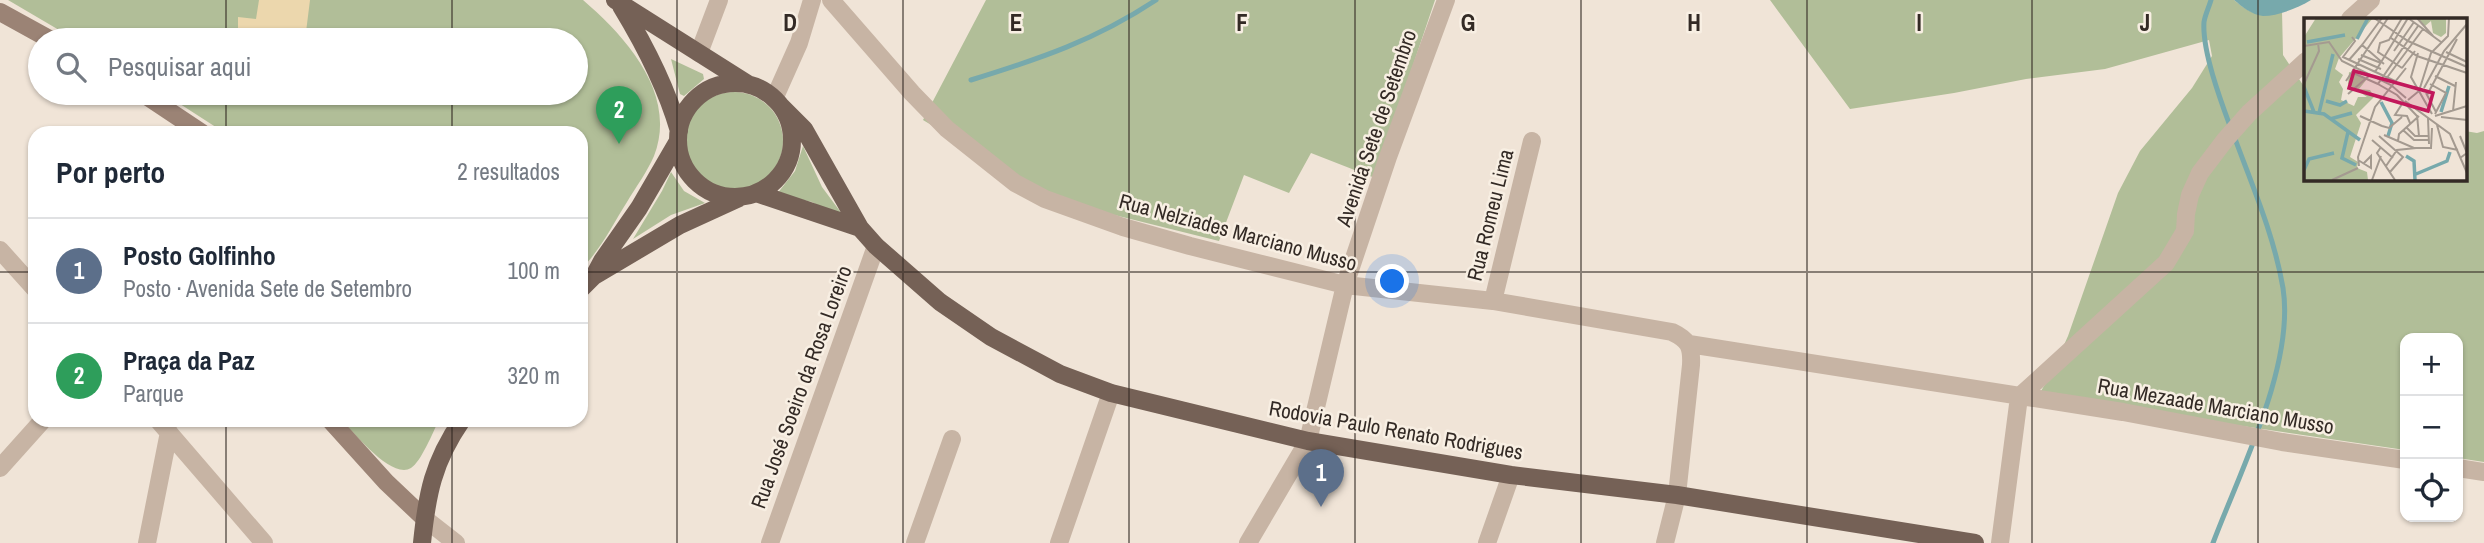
<!DOCTYPE html>
<html lang="pt">
<head>
<meta charset="utf-8">
<style>
	body { margin:0; font-family:"Archivo Narrow",sans-serif; background:#f6f6f7; color:#1f2937 }
	.controls { position:absolute; right:21px; bottom:21px; display:grid; overflow:hidden; border-radius:14px; box-shadow:0 2px 5px #0004 }
	.controls button { width:63px; height:63px; display:grid; place-items:center; padding:0; border:0; border-bottom:2px solid #e0e1e3; background:#fff; color:#1f2937; font:35px sans-serif }
	.you { position:absolute; left:1393px; top:282px; width:24px; height:24px; margin:-18px; border:5px solid #fff; border-radius:50%; background:#1a73e8; box-shadow:0 0 0 10px #1a73e833 }
	.badge { display:grid; place-items:center; width:46px; height:46px; border-radius:50%; background:#0f766e; color:#fff; font-size:23px; font-weight:700 }
	.pin { position:absolute; translate:-50% -58px; filter:drop-shadow(0 2px 4px #0008) }
	.pin::after { content:''; position:absolute; top:37px; width:24px; height:21px; background:inherit; clip-path:polygon(0 0,100% 0,50% 100%) }
	.list { margin:0; padding:0; list-style:none }
	h2 { display:flex; justify-content:space-between; align-items:center; height:91px; margin:0; padding:0 28px; font-size:30px }
	h2 small { font-size:23px; font-weight:400; color:#747a83 }
	.list li { display:grid; grid-template-columns:46px 1fr auto; gap:21px; align-items:center; box-sizing:border-box; height:105px; padding:0 28px; border-top:2px solid #e0e1e3 }
	.list b { display:block; font-size:26px; white-space:nowrap }
	.list p { margin:0; font-size:23px; white-space:nowrap; color:#747a83 }
	.list em { font-size:23px; font-style:normal; color:#747a83 }
	.icon { flex:none; width:38px; height:38px; fill:none; stroke:currentColor; stroke-width:2; stroke-linecap:round; stroke-linejoin:round }
	.map { position:relative; flex:none; width:2484px; height:543px; overflow:hidden }
	.search { position:absolute; background:#fff; box-shadow:0 2px 5px #0004; left:28px; top:28px; width:560px; height:77px; display:flex; align-items:center; gap:18px; box-sizing:border-box; padding:0 24px; border-radius:38px; color:#747a83; font-size:26px }
	.panel { position:absolute; background:#fff; box-shadow:0 2px 5px #0004; left:28px; top:126px; width:560px; height:301px; border-radius:21px }
	.map>svg:first-child { display:block }
	.green { fill:#b1be98 }
	.sand { fill:#ecd7ad }
	.water { fill:#77a9ac }
	.lines { fill:none; stroke-linecap:round; stroke-linejoin:round }
	.stream { stroke:#77a9ac; stroke-width:5 }
	.street { stroke:#c7b4a4; stroke-width:18 }
	.secondary { stroke:#9b8375; stroke-width:18 }
	.primary { stroke:#756156; stroke-width:18 }
	.grid { fill:none; stroke:#332a25; stroke-width:2; stroke-opacity:0.55 }
	.labels { text-anchor:middle; dominant-baseline:central; stroke-width:5; stroke-linejoin:round; paint-order:stroke }
	.street-label { font-size:21px; fill:#332a25; stroke:#f8efe3 }
	.inset-river { fill:none; stroke:#77a9ac; stroke-width:3.5 }
	.inset-road { fill:none; stroke:#a49a90; stroke-width:2 }
	.view { fill:#c2185b; fill-opacity:0.15; stroke:#c2185b; stroke-width:3.5 }
	.inset-edge { fill:none; stroke:#332a25; stroke-width:3.5 }
	.grid-label { font-size:23px; text-anchor:middle; font-weight:bold; fill:#332a25; stroke:#f8efe3; stroke-width:5; stroke-linejoin:round; paint-order:stroke }
</style>
</head>
<body>
<div class="map">
<svg width="2484" height="543" viewBox="0 0 2484 543">
	<rect width="100%" height="100%" fill="#f0e4d7"/>
	<path class="green" d="M8 0H583C626 37 678 94 654 156 647 172 636 187 627 202 613 224 600 251 581 269V133H225L163 93H576V40H76Z
		M986 0H1435L1375 178 1311 153 1289 193 1244 175 1219 241 1058 201 923 120Z
		M1770 0H2234C2252 15 2259 17 2282 11L2283 55 2305 88 2306 178H2465V131L2477 133 2484 131V462L2458 458V338H2405V450L2038 396 2050 376 2068 336 2118 193 2140 151 2192 88 2212 56 2209 40 2105 69 2026 79 1954 93 1850 109Z
		M671 59 703 74 704 79 684 96 680 94Z
		M685 141a49 49 0 1 1 98 0a49 49 0 1 1-98 0Z
		M803 146 822 187 848 222 812 202 777 194 795 171Z
		M671 172 684 191 705 203 671 215 633 239 662 191Z
		M342 420H439C433 432 421 462 411 468 392 480 354 433 342 420Z"/>
	<path class="sand" d="M259 0H310L305 40H258L254 36 238 35V17L256 19Z"/>
	<path class="water" d="M2234 0H2311C2298 8 2278 16 2263 16 2252 15 2241 6 2234 0Z"/>
	<g class="lines">
		<path class="stream" d="M2211 0C2209 7 2205 15 2204 22 2202 50 2220 99 2230 126
			M971 80C1039 59 1096 40 1156 0
			M2213 543C2240 471 2295 365 2283 288 2274 235 2252 185 2234 136"/>
		<path class="street" d="M831 0 912 93 947 129 1015 183 1045 199 1123 227 1190 246 1345 285 1493 301 1672 332C1689 340 1692 347 1691 365L1677 495 1665 543
			M2350 19 2371 0
			M699 53 719 0
			M774 99 799 43 812 0
			M0 250 35 289
			M1493 301 1532 141
			M1689 344 2123 412 2282 442 2405 460
			M158 420 264 543
			M0 468 43 420
			M2458 468 2484 472
			M424 518 456 543
			M147 543 169 432
			M770 543 876 246
			M915 543 952 439
			M1059 543 1111 393
			M1248 543 1308 441 1345 285 1388 157 1446 0
			M1487 543 1511 475
			M2000 543 2019 397 2166 263 2185 231 2186 214 2190 195 2200 173 2225 140 2249 113 2306 61"/>
		<path class="secondary" d="M0 12 51 40
			M142 93 202 133
			M330 420 386 482 424 518"/>
		<path class="primary" d="M615 0 748 84
			M621 6C646 47 666 86 679 131
			M678 140a57 57 0 1 1 114 0a57 57 0 1 1-114 0Z
			M781 106 804 129 860 228 876 246 940 302 991 337 1060 374 1111 393 1308 441 1511 475 1677 495 1975 543
			M756 193 860 228
			M594 276 602 261 639 208 678 141
			M581 289 594 276 680 225 739 198
			M422 543C427 494 433 462 462 420"/>
	</g>
	<path class="grid" d="M226 0V40M452 0V40M677 0V543M903 0V543M1129 0V543M1355 0V543M1581 0V543M1807 0V543M2032 0V543M2258 0V543M226 93V133M452 93V133M0 272H35M581 272H2484M226 420V543M452 420V543"/>
	<g class="labels">
		<g class="street-label">
			<text transform="translate(1376 128) rotate(-71)">Avenida Sete de Setembro</text>
			<text transform="translate(1490 215) rotate(-76)">Rua Romeu Lima</text>
			<text transform="translate(1238 232) rotate(15)">Rua Nelziades Marciano Musso</text>
			<text transform="translate(801 387) rotate(-70)">Rua José Soeiro da Rosa Loreiro</text>
			<text transform="translate(2216 406) rotate(10)">Rua Mezaade Marciano Musso</text>
			<text transform="translate(1396 430) rotate(10)">Rodovia Paulo Renato Rodrigues</text>
		</g>
	</g>
	<g transform="translate(2304 18)">
		<rect width="163" height="163" fill="#f0e4d7"/>
		<path d="M12 0H69L35 40 31 51 39 57 35 64 39 71 37 82 50 88 54 79H63L44 66 45 54 63 61 55 71 66 72 70 79 52 97 57 105 46 139 54 144 53 150 63 154 64 162H0V19ZM113 0H142V15L137 19 129 15 127 3 121 8Z" fill="#b1be98"/>
		<path class="inset-river" d="M53 21 64 0M3 24 41 17M0 69 10 94M22 83 36 87 43 83M77 84 88 105 84 118M0 93 20 96 56 122M137 94 145 68M15 95 29 36M26 101 48 95M44 114 38 140 52 147M102 138 110 143 111 162M0 152 5 141 30 135M112 156 143 143 146 134"/>
		<path class="inset-road" d="M70 0 104 23 163 49M104 0 137 24M113 0 129 18M48 19 51 23 39 39 91 63M87 20 113 38 163 55M58 27 78 0M0 28 25 24 38 43 87 67 102 80M90 33 110 4M142 34 163 44M114 35 107 59 128 96M57 37 77 45M54 41 77 51M45 42 58 27 80 46M98 50 74 34 76 25 85 22 98 0M98 50 111 33M47 54 74 66M71 54 104 0M131 58 151 68M82 61 119 11M42 63 84 0M0 66 15 33 14 25M126 66 142 75 131 96M120 70 140 33 163 6M122 75 132 94M44 76 66 57M123 77 153 21M104 82 115 73 127 35 144 18 145 0M101 83 146 116 163 155M98 86 91 97 103 98 106 105M149 93 152 64M113 97 115 118M56 98 78 108M113 98 93 77 74 66 114 8M131 98 163 88M137 99 163 102M124 100 125 126M133 107 139 129 154 132M78 108 85 110 98 99M102 109 111 118H124M99 112 110 122H124M80 117 110 130H127L128 110M75 118 99 139 86 154M156 118 163 135 156 140M68 122 89 140M94 123 95 116 115 98M77 129 73 135 91 162M54 142 67 150V138L60 145M55 148 54 139 71 89 102 50M82 148 93 132 112 130M28 162 54 150M68 162 77 138"/>
		<path class="view" d="M50 53 129 75 124 93 45 70Z"/>
		<rect width="163" height="163" class="inset-edge"/>
	</g>
	<g class="grid-label">
		<text x="790" y="31">D</text>
		<text x="1016" y="31">E</text>
		<text x="1242" y="31">F</text>
		<text x="1468" y="31">G</text>
		<text x="1694" y="31">H</text>
		<text x="1919" y="31">I</text>
		<text x="2145" y="31">J</text>
	</g>
</svg>
<div class="controls">
<button>+</button>
<button>−</button>
<button><svg class="icon" aria-label="locate" viewBox="0 0 24 24"><circle cx="12" cy="12" r="6"/><path d="M12 2v4M12 18v4M2 12h4M18 12h4"/></svg></button>
</div>
<div class="you"></div>
<div class="pin badge" style="left:1321px;top:507px;background:#5c6f8a">1</div>
<div class="pin badge" style="left:619px;top:144px;background:#2e9e5b">2</div>
<div class="search"><svg class="icon" aria-label="search" viewBox="0 0 24 24"><circle cx="10" cy="10" r="6"/><path d="M15 15l6 6"/></svg>Pesquisar aqui</div>
<section class="panel">
<h2>Por perto<small>2 resultados</small></h2>
<ul class="list">
<li><span class="badge" style="background:#5c6f8a">1</span><div><b>Posto Golfinho</b><p>Posto · Avenida Sete de Setembro</p></div><em>100 m</em></li>
<li><span class="badge" style="background:#2e9e5b">2</span><div><b>Praça da Paz</b><p>Parque</p></div><em>320 m</em></li>
</ul>
</section>
</div>
</body>
</html>
